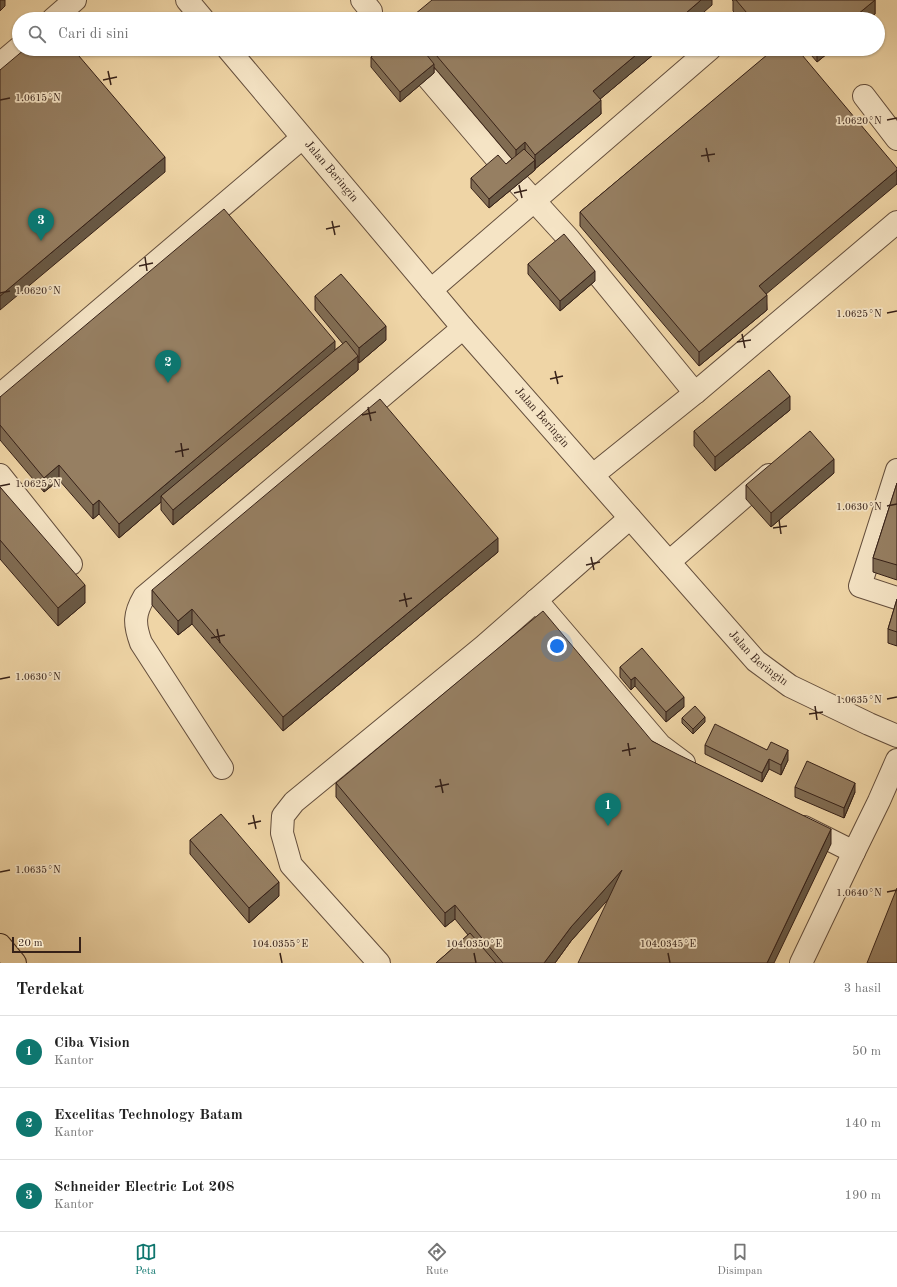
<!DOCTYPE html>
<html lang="id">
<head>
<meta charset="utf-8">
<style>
	body { margin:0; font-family:"Old Standard TT",serif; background:#f6f6f6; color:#222 }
	.scale { position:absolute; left:12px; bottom:10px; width:69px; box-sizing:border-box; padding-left:4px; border:2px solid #362118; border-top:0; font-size:11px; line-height:14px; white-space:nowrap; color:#362118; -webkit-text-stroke:3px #f5e4c5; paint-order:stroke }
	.you { position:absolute; left:557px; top:646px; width:14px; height:14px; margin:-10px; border:3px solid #fff; border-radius:50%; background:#1a73e8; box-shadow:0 0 0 6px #1a73e833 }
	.badge { display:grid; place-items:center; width:26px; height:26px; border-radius:50%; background:#0f766e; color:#fff; font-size:13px; font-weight:700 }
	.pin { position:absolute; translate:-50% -33px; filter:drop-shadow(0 1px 2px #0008) }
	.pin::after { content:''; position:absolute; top:21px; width:14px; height:12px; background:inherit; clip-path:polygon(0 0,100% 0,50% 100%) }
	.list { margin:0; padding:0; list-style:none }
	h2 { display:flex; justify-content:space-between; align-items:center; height:52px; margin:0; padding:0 16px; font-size:17px }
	h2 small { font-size:13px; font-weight:400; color:#767676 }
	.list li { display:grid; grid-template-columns:26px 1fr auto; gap:12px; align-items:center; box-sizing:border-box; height:72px; padding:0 16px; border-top:1px solid #e0e0e0 }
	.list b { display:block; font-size:15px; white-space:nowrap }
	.list p { margin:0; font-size:13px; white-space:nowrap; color:#767676 }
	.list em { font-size:13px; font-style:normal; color:#767676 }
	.icon { flex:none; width:22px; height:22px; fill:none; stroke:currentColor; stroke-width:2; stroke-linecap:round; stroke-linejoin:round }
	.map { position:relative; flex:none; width:897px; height:963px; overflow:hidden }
	.search { position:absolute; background:#fff; box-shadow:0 1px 3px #0004; left:12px; right:12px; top:12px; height:44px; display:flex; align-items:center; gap:10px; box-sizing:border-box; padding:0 14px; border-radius:22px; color:#767676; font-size:15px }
	.sheet { height:268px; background:#fff }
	nav { display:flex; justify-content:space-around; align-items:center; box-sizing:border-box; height:56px; border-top:1px solid #e0e0e0; background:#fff; font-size:11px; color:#767676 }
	nav a { display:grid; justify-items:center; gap:2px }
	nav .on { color:#0f766e }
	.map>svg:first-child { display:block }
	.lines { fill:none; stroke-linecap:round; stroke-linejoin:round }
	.minor-casing { stroke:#644e3c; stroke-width:24 }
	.major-casing { stroke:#362118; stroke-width:24 }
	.minor { stroke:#f5e4c5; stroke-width:22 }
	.major { stroke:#efd5a6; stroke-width:22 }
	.wall { fill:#816d54; stroke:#362118 }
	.shaded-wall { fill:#695945; stroke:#362118 }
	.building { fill:#967f62; stroke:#362118 }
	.ticks { fill:none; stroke:#362118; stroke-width:1.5 }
	.labels { text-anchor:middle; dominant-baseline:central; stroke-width:3.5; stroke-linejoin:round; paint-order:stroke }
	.street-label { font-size:12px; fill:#362118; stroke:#f5e4c5 }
	.ticks-label { font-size:10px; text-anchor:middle; fill:#362118; stroke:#f5e4c5; stroke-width:3.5; stroke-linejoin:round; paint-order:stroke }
</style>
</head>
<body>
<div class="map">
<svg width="897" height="963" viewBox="0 0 897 963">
	<rect width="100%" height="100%" fill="#efd5a6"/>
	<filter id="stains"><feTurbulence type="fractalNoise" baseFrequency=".005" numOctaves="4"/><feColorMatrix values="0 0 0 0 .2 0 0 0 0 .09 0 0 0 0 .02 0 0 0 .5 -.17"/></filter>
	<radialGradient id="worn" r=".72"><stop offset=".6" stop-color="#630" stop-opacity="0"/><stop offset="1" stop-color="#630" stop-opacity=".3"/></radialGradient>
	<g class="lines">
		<g class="minor-casing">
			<g id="minor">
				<path d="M187 0 203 19"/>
				<path d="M362 0 371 11"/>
				<path d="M53 19 75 0"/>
				<path id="s1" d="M228 49 463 328 756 661 790 686 869 724 897 736"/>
				<path d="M0 64 19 48"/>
				<path d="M428 78 508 172"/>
				<path d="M864 96 897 139"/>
				<path d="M518 183 569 239 695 393"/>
				<path d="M431 290 710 49"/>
				<path d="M0 395 302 138"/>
				<path d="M897 470 860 586 897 598"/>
				<path d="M0 475 71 564"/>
				<path d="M593 475 695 393 897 222"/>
				<path d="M669 562 769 475"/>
				<path d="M536 600 660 745 684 763"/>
				<path d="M222 768 141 643C134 624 134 614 144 597L463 328"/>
				<path d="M804 827 854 852 879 801 897 760"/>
				<path d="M379 963 291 865 282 833 283 816 294 802 484 646 630 518"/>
				<path d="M801 963 854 852"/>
			</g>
		</g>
		<g class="major-casing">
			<path id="major" d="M0 945 15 963"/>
		</g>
		<use href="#minor" class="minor"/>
		<use href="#major" class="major"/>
	</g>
	<path class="wall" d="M732 0H875V14L869 19H740L733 11V1Z
		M381 49H660L600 99 601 114 535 169V170L489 208 471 188V178L506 164 512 159 434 67V73L400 102 371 67V57Z
		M765 49H797L766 294 767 310 699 366 580 226V212L769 54Z
		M806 49H833L817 62Z
		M528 264 595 281 560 311 528 274Z
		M315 296 386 340 359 363 358 361V370L173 525 161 510V502L119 538 99 514 93 519 59 480 44 492 0 440V397L335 350 343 344 315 310Z
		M790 410 715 471 694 446V431Z
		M834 473 771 527 746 499V485Z
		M897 483V580L873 572V558Z
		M0 487 85 603 58 626 0 559Z
		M498 552 283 731 192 624 178 635 152 605V590Z
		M897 599V646L888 643V629Z
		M620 667 684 707 666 722 635 686 631 690 620 677Z
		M682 718 705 722 693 734 682 723Z
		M652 741 831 844 607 900 571 941 555 963H436L468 935 455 919 445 927 336 797V783Z
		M705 745 767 750 788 760 781 775 769 769 762 782 705 754Z
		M795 787 855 792 844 818 795 797Z
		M190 840 279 896 249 923 190 854Z"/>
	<path class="shaded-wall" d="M0 0H5V6L0 11Z
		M701 0H712V5L696 19H679Z
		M875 0V14L869 19H852Z
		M643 49H660L593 105V91Z
		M817 49H833L817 62Z
		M434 64V73L400 102V92Z
		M601 100V114L535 169V155Z
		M525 142V157L516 164V150Z
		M165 157V172L0 310V296Z
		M535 160V170L489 208V199Z
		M897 170V184L759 300V286Z
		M595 271V281L560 311V301Z
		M767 295V310L699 366V352Z
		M386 326V340L359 363V348Z
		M335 341V356L161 496V502L119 538V524Z
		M358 356V370L173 525V510Z
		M790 396V410L715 471V457Z
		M834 459V473L771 527V513Z
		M59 465V480L44 492V478Z
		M99 500V514L93 519V505Z
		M498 538V552L283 731V717Z
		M85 585V603L58 626V608Z
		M192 609V624L178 635V621Z
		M635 677V686L631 690V680Z
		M684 697V707L666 722V712Z
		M705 717V722L693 734V729Z
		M788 750V760L781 775V765Z
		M769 759V769L762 782V773Z
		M855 783V792L844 818V808Z
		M831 829V844L774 963H767Z
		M622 870V884L571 941 555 963H544L571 927Z
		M279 882V896L249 923V908Z
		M455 905V919L445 927V913Z"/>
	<path class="building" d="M432 0H701L679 19H409Z
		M736 0H875L852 19H752Z
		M25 49H73L165 157 0 296V70Z
		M381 49H422L434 64 400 92 371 57Z
		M431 49H643L593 91 601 100 535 155 525 142 516 150Z
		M774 49H797L897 168V170L759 286 767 295 699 352 580 212Z
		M524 149 535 160 489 199 471 178 498 155 506 164Z
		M224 209 335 341 119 524 99 500 93 505 59 465 44 478 0 425V397Z
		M564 234 595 271 560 301 528 264Z
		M341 274 386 326 359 348 315 296Z
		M346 341 358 356 173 510 161 496Z
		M769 370 790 396 715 457 694 431Z
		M380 399 498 538 283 717 192 609 178 621 152 590Z
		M810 431 834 459 771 513 746 485Z
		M897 483V565L873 558Z
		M0 487 85 585 58 608 0 540Z
		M897 599V632L888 629Z
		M543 611 652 741 677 754 831 829 767 963H578L622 870 571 927 544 963H503L476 931 455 905 445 913 336 783Z
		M642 648 684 697 666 712 635 677 631 680 620 667Z
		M695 706 705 717 693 729 682 718Z
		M715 724 767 750 771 742 788 750 781 765 769 759 762 773 705 745Z
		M807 761 855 783 844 808 795 787Z
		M221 814 279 882 249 908 190 840Z
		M897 888V963H867Z
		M470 933 496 963H436Z"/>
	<path class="ticks" d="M108 71 111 85M103 80 117 77M0 100 10 98M887 120 897 118M706 148 709 162M701 156 715 154M519 185 522 198M514 193 527 190M332 221 335 235M326 229 340 226M145 257 147 271M139 266 153 263M0 293 10 291M887 313 897 311M742 334 745 348M737 342 751 340M555 371 558 384M550 379 563 376M368 407 371 421M362 415 376 412M181 443 183 457M175 452 189 449M0 486 10 484M887 506 897 504M779 520 781 534M773 528 787 526M591 557 594 570M586 565 600 562M404 593 407 607M399 601 412 598M217 629 220 643M211 638 225 635M0 679 10 677M887 699 897 697M815 706 817 720M809 714 823 712M628 743 630 756M622 751 636 748M440 779 443 793M435 787 449 784M253 815 256 829M248 824 261 821M0 872 10 870M887 892 897 890M280 953 282 963M474 953 476 963M668 953 670 963"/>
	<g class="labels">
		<g class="street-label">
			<text stroke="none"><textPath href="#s1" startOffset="160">Jalan Beringin</textPath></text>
			<text stroke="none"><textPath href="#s1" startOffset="484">Jalan Beringin</textPath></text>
			<text stroke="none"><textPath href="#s1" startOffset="808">Jalan Beringin</textPath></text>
		</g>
	</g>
	<g class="ticks-label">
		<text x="38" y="101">1.0615°N</text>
		<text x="859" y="124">1.0620°N</text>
		<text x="38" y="294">1.0620°N</text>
		<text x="859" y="317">1.0625°N</text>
		<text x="38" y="487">1.0625°N</text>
		<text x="859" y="510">1.0630°N</text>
		<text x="38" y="680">1.0630°N</text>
		<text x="859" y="703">1.0635°N</text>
		<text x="38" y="873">1.0635°N</text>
		<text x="859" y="896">1.0640°N</text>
		<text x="280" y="947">104.0355°E</text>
		<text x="474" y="947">104.0350°E</text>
		<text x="668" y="947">104.0345°E</text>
	</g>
	<rect width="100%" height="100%" filter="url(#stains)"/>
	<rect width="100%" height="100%" fill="url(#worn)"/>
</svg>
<div class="scale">20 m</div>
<div class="you"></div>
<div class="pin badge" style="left:608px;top:826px">1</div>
<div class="pin badge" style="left:168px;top:383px">2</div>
<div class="pin badge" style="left:41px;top:241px">3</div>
<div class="search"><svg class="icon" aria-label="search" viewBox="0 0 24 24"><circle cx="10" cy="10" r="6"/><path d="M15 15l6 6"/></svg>Cari di sini</div>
</div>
<section class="sheet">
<h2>Terdekat<small>3 hasil</small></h2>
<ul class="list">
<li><span class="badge">1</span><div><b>Ciba Vision</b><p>Kantor</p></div><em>50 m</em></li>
<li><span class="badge">2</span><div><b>Excelitas Technology Batam</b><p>Kantor</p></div><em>140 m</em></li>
<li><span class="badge">3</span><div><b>Schneider Electric Lot 208</b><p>Kantor</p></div><em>190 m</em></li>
</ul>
</section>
<nav>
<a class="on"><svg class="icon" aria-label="map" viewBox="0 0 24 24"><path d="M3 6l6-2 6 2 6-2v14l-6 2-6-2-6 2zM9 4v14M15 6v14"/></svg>Peta</a>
<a><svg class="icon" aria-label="directions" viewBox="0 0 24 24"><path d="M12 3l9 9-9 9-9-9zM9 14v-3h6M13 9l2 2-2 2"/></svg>Rute</a>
<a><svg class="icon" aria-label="saved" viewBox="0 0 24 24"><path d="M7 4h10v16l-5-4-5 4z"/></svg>Disimpan</a>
</nav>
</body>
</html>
